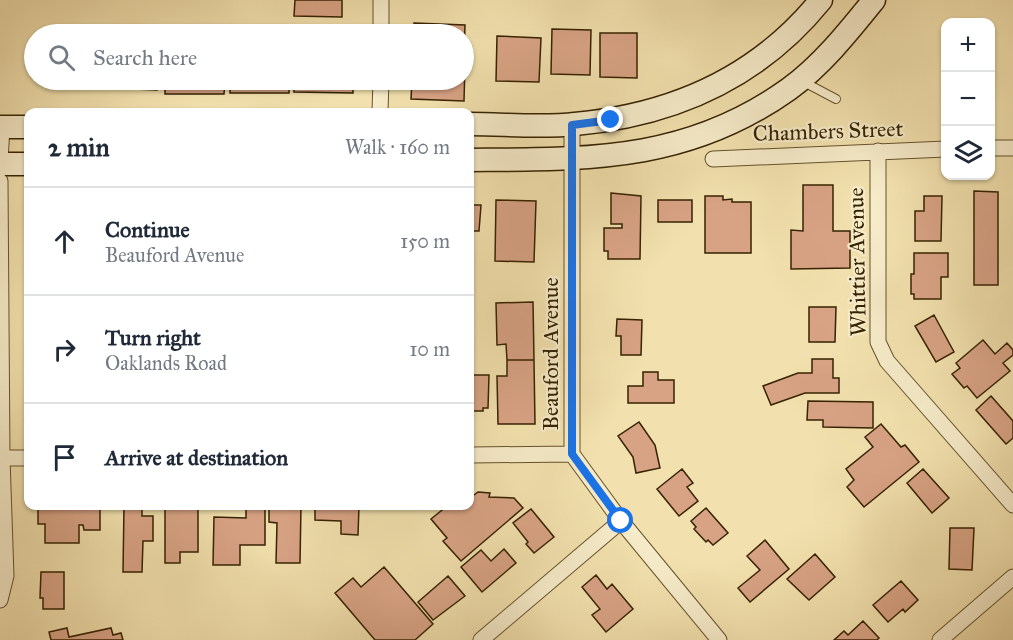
<!DOCTYPE html>
<html lang="en">
<head>
<meta charset="utf-8">
<style>
	body { margin:0; font-family:"IM FELL Great Primer",serif; background:#f2f2f3; color:#1f2937 }
	.controls { position:absolute; right:18px; top:18px; display:grid; overflow:hidden; border-radius:12px; box-shadow:0 2px 4px #0004 }
	.controls button { width:54px; height:54px; display:grid; place-items:center; padding:0; border:0; border-bottom:2px solid #e0e1e3; background:#fff; color:#1f2937; font:30px sans-serif }
	.stop { position:absolute; width:18px; height:18px; margin:-14px; border:4px solid #1a73e8; border-radius:50%; background:#fff }
	.stop.end { background:#1a73e8; border-color:#fff; box-shadow:0 2px 6px #0008 }
	.list { margin:0; padding:0; list-style:none }
	h2 { display:flex; justify-content:space-between; align-items:center; height:78px; margin:0; padding:0 24px; font-size:26px }
	h2 small { font-size:20px; font-weight:400; color:#747a83 }
	.list li { display:grid; grid-template-columns:39px 1fr auto; gap:18px; align-items:center; box-sizing:border-box; height:108px; padding:0 24px; border-top:2px solid #e0e1e3 }
	.list b { display:block; font-size:22px; white-space:nowrap }
	.list p { margin:0; font-size:20px; white-space:nowrap; color:#747a83 }
	.list em { font-size:20px; font-style:normal; color:#747a83 }
	.icon { flex:none; width:33px; height:33px; fill:none; stroke:currentColor; stroke-width:2; stroke-linecap:round; stroke-linejoin:round }
	.map { position:relative; flex:none; width:1013px; height:640px; overflow:hidden }
	.search { position:absolute; background:#fff; box-shadow:0 2px 4px #0004; left:24px; top:24px; width:450px; height:66px; display:flex; align-items:center; gap:15px; box-sizing:border-box; padding:0 21px; border-radius:33px; color:#747a83; font-size:22px }
	.panel { position:absolute; background:#fff; box-shadow:0 2px 4px #0004; left:24px; top:108px; width:450px; height:402px; border-radius:12px }
	.map>svg:first-child { display:block }
	.building { fill:#d8a385; stroke:#362200; stroke-width:1.5 }
	.lines { fill:none; stroke-linecap:round; stroke-linejoin:round }
	.lane-casing { stroke:#65522c; stroke-width:10 }
	.street-casing { stroke:#65522c; stroke-width:17 }
	.secondary-casing { stroke:#362200; stroke-width:25 }
	.lane { stroke:#f7ecca; stroke-width:8 }
	.street { stroke:#f7ecca; stroke-width:15 }
	.secondary { stroke:#f7ecca; stroke-width:22 }
	.route { stroke:#1a73e8; stroke-width:8 }
	.labels { text-anchor:middle; dominant-baseline:central; stroke-width:4.5; stroke-linejoin:round; paint-order:stroke }
	.street-label { font-size:22px; fill:#362200; stroke:#f7ecca }
</style>
</head>
<body>
<div class="map">
<svg width="1013" height="640" viewBox="0 0 1013 640">
	<rect width="100%" height="100%" fill="#f2e1ae"/>
	<filter id="stains"><feTurbulence type="fractalNoise" baseFrequency=".00333" numOctaves="4"/><feColorMatrix values="0 0 0 0 .2 0 0 0 0 .09 0 0 0 0 .02 0 0 0 .5 -.17"/></filter>
	<radialGradient id="worn" r=".72"><stop offset=".6" stop-color="#630" stop-opacity="0"/><stop offset="1" stop-color="#630" stop-opacity=".3"/></radialGradient>
	<path class="building" d="M295 0H342V17L294 16Z
		M414 23 465 25 464 57V34H414Z
		M552 29 591 30 590 75 551 74Z
		M600 33H637V78L600 77Z
		M497 36 541 38 539 82 496 81Z
		M464 64H465L464 101 411 99 412 80H464Z
		M74 80H102L101 87 73 85Z
		M110 80H157V90L110 88Z
		M165 80H225L224 94H165Z
		M230 80H289V93H230Z
		M294 80H353V93L294 92Z
		M803 185H833V231H850V268L791 269V230L803 231Z
		M974 191 998 192V285H974Z
		M611 193 641 196 640 259H608V251H604V228H622V224H611Z
		M705 196H723V200L732 199V202H751V253H705Z
		M924 196H942L941 241H915V211H924Z
		M496 200 536 201 534 262 495 261Z
		M658 200H692V222H658Z
		M470 205H481L479 231H470Z
		M914 253H948V277H941V299H914V294H911V274H914Z
		M533 302 534 360H507L506 344 497 345 496 303Z
		M809 307H836L835 342H809Z
		M934 315 954 352 936 362 915 326Z
		M617 319 642 320 641 355H621V336H616Z
		M983 340 995 354 1007 343 1013 350V355L1003 363 1010 371 977 398 967 386 964 388 952 374 960 368 956 363Z
		M812 359H833V378H839V393H805L771 405 763 386 798 373H812Z
		M507 360H534L535 424H498L497 376H507Z
		M643 372H658V380H674V403H628V386H643Z
		M473 375H489L488 408H483V411H470V385H473Z
		M991 396 1013 421V438L1006 444 976 410Z
		M808 401 873 402V428L823 427V420H807Z
		M639 422 655 445 660 468 636 473 633 457 618 436Z
		M881 424 901 447 905 445 919 462 864 507 847 487 854 480 846 469 873 447 865 437Z
		M682 469 693 483 687 487 698 501 679 516 657 489Z
		M923 469 949 498 932 513 907 483Z
		M478 492 490 493 489 497 514 498 523 508 461 561 443 541 447 538 431 519 447 506H470V498Z
		M38 506H100V530H84L83 525H79V543H45V524H38Z
		M124 506H142V516H153V541H143L142 572H123Z
		M165 506H186V509H198V552H180V563H165Z
		M246 506H265V545H240V565H213L214 517 246 518Z
		M269 506H301L300 563H276L277 523 269 522Z
		M315 506H359L358 535 341 534V521L315 520Z
		M706 508 728 533 713 545 708 540 706 542 694 529 696 527 691 521Z
		M531 509 554 537 534 553 526 544 528 542 513 523Z
		M950 528H974L972 570 949 569Z
		M765 540 789 569 750 602 738 588 760 570 747 556Z
		M504 549 516 563 482 592 461 567 481 550 491 561Z
		M815 554 835 577 809 600 787 579Z
		M384 567 433 624 415 640H375L335 593 353 578 361 587Z
		M41 572H64V609H43V598H40Z
		M596 575 607 589 612 584 633 609 606 632 592 615 600 609 582 587Z
		M448 576 465 596 433 620 418 602Z
		M901 581 918 600 905 612 903 609 888 622 873 605Z
		M863 621 879 638 877 640H834L844 631 848 635Z
		M67 628 69 637 111 628 113 635 121 633 123 640H51L49 632Z"/>
	<g class="lines">
		<g class="lane-casing">
			<path id="lane" d="M802 81 836 99"/>
		</g>
		<g class="street-casing">
			<path id="street" d="M381 34V0
				M380 112 381 80
				M572 125V454L621 521 719 640
				M990 148H1013
				M878 151V342L887 361 1013 505
				M713 159 946 149
				M0 161 2 127
				M0 181 2 458 6 576 0 600
				M470 455 572 454
				M0 458H28
				M481 640 621 521
				M940 640 1013 577"/>
		</g>
		<g class="secondary-casing">
			<path id="secondary" d="M470 124C504 124 541 128 575 124 674 115 758 78 821 0
				M0 127H28
				M470 160C589 159 687 162 789 89 822 65 849 31 874 0
				M0 164H28"/>
		</g>
		<use href="#lane" class="lane"/>
		<use href="#street" class="street"/>
		<use href="#secondary" class="secondary"/>
	</g>
	<g class="lines">
		<path class="route" d="M611 120 572 125V454L621 521"/>
	</g>
	<g class="labels">
		<g class="street-label">
			<text transform="translate(828 131) rotate(-2)">Chambers Street</text>
			<text transform="translate(857 262) rotate(-91)">Whittier Avenue</text>
			<text transform="translate(550 354) rotate(-90)">Beauford Avenue</text>
		</g>
	</g>
	<rect width="100%" height="100%" filter="url(#stains)"/>
	<rect width="100%" height="100%" fill="url(#worn)"/>
</svg>
<div class="controls">
<button>+</button>
<button>−</button>
<button><svg class="icon" aria-label="layers" viewBox="0 0 24 24"><path d="M12 4l9 5-9 5-9-5zM3 14l9 5 9-5"/></svg></button>
</div>
<div class="stop" style="left:621px;top:521px"></div>
<div class="stop end" style="left:611px;top:120px"></div>
<div class="search"><svg class="icon" aria-label="search" viewBox="0 0 24 24"><circle cx="10" cy="10" r="6"/><path d="M15 15l6 6"/></svg>Search here</div>
<section class="panel">
<h2>2 min<small>Walk · 160 m</small></h2>
<ul class="list">
<li><svg class="icon" aria-label="ahead" viewBox="0 0 24 24"><path d="M12 20V5M6 11l6-6 6 6"/></svg><div><b>Continue</b><p>Beauford Avenue</p></div><em>150 m</em></li>
<li><svg class="icon" aria-label="right" viewBox="0 0 24 24"><path d="M7 20v-9h11M14 6l5 5-5 5"/></svg><div><b>Turn right</b><p>Oaklands Road</p></div><em>10 m</em></li>
<li><svg class="icon" aria-label="arrive" viewBox="0 0 24 24"><path d="M6 21V4h12l-3 4 3 4H6"/></svg><div><b>Arrive at destination</b></div></li>
</ul>
</section>
</div>
</body>
</html>
